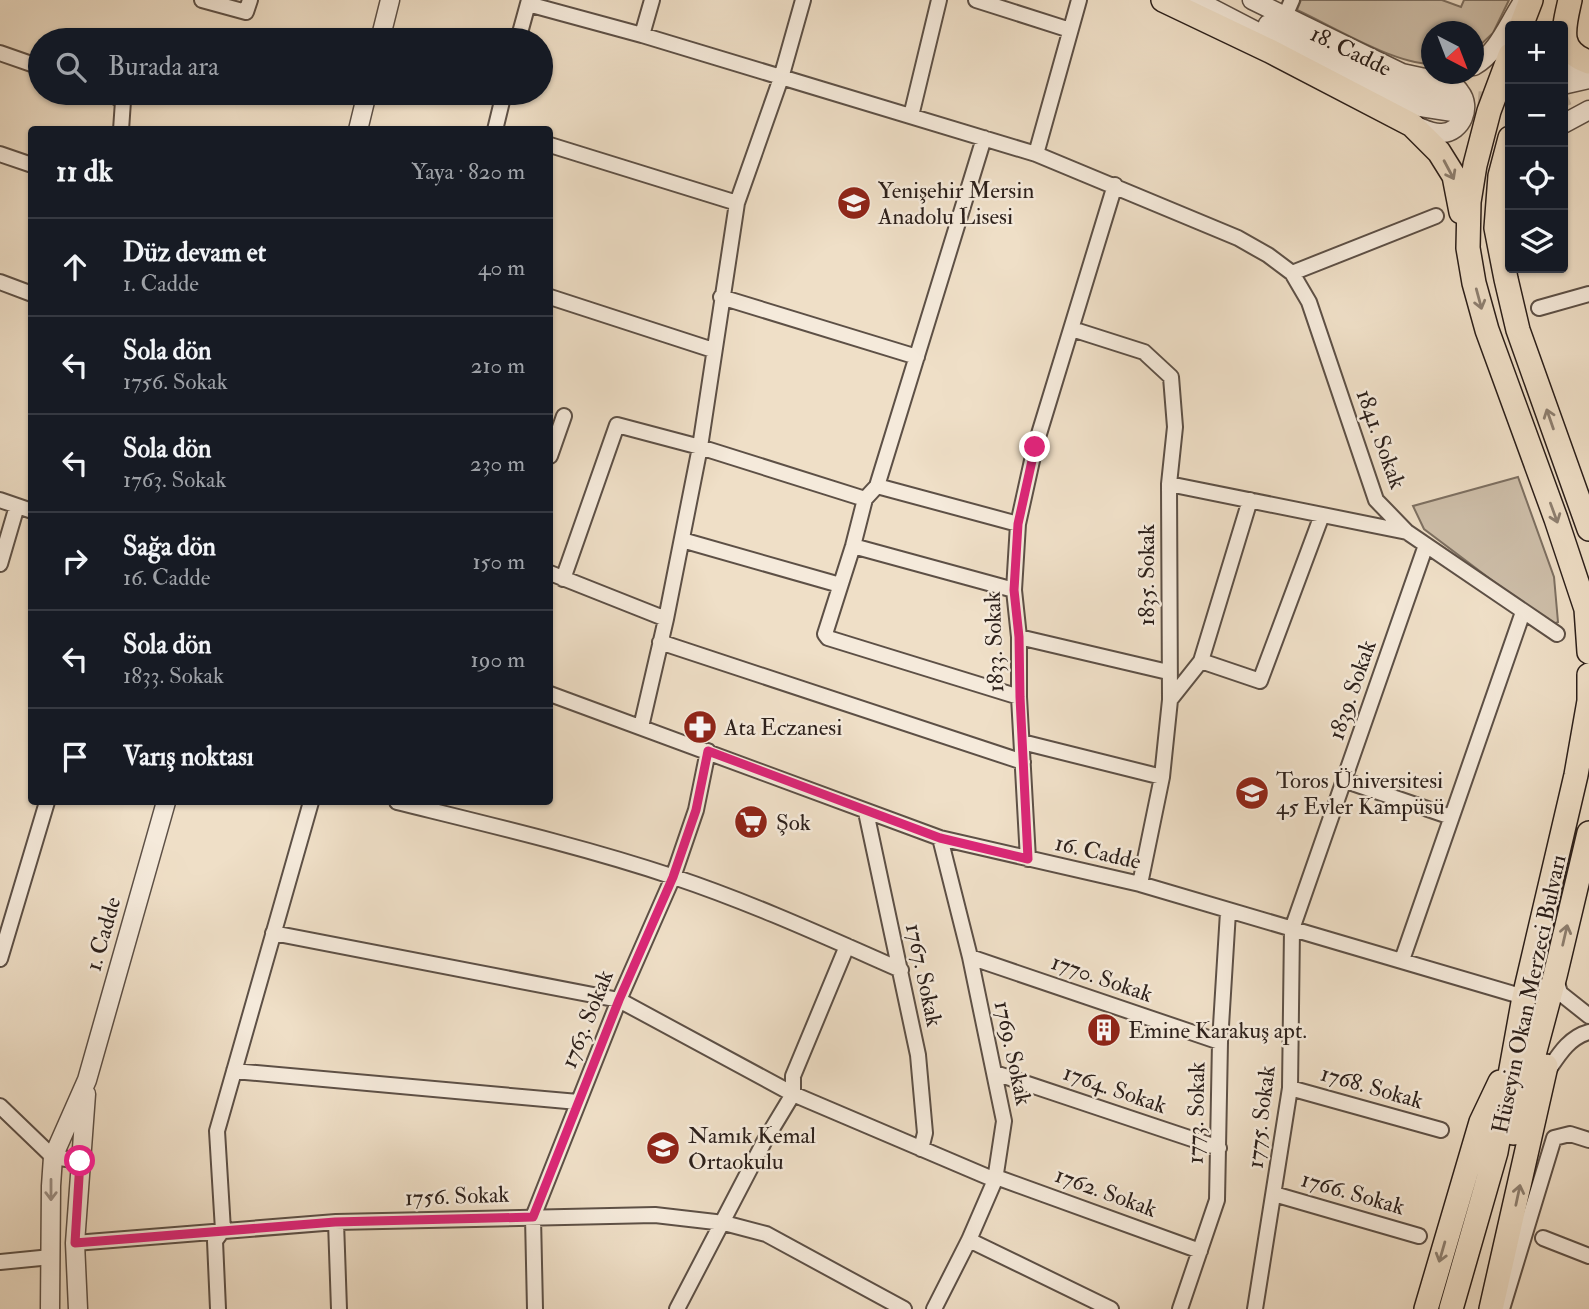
<!DOCTYPE html>
<html lang="tr">
<head>
<meta charset="utf-8">
<style>
	body { margin:0; font-family:"IM FELL Double Pica",serif; background:#20242c; color:#f1f3f6 }
	.controls { position:absolute; right:21px; top:21px; display:grid; overflow:hidden; border-radius:7px; box-shadow:0 2px 5px #0004 }
	.controls button { width:63px; height:63px; display:grid; place-items:center; padding:0; border:0; border-bottom:2px solid #363941; background:#171b24; color:#f1f3f6; font:35px sans-serif }
	.compass { position:absolute; left:1421px; top:21px; width:63px; height:63px; border-radius:50%; background:#171b24; box-shadow:0 2px 5px #0004; rotate:138deg }
	.stop { position:absolute; width:21px; height:21px; margin:-16px; border:5px solid #db2777; border-radius:50%; background:#fff }
	.stop.end { background:#db2777; border-color:#fff; box-shadow:0 2px 7px #0008 }
	.list { margin:0; padding:0; list-style:none }
	h2 { display:flex; justify-content:space-between; align-items:center; height:91px; margin:0; padding:0 28px; font-size:30px }
	h2 small { font-size:23px; font-weight:400; color:#9ea1a6 }
	.list li { display:grid; grid-template-columns:46px 1fr auto; gap:21px; align-items:center; box-sizing:border-box; height:98px; padding:0 28px; border-top:2px solid #363941 }
	.list b { display:block; font-size:26px; white-space:nowrap }
	.list p { margin:0; font-size:23px; white-space:nowrap; color:#9ea1a6 }
	.list em { font-size:23px; font-style:normal; color:#9ea1a6 }
	.icon { flex:none; width:38px; height:38px; fill:none; stroke:currentColor; stroke-width:2; stroke-linecap:round; stroke-linejoin:round }
	.map { position:relative; flex:none; width:1589px; height:1309px; overflow:hidden }
	.search { position:absolute; background:#171b24; box-shadow:0 2px 5px #0004; left:28px; top:28px; width:525px; height:77px; display:flex; align-items:center; gap:18px; box-sizing:border-box; padding:0 24px; border-radius:38px; color:#9ea1a6; font-size:26px }
	.panel { position:absolute; background:#171b24; box-shadow:0 2px 5px #0004; left:28px; top:126px; width:525px; height:679px; border-radius:7px }
	.map>svg:first-child { display:block }
	.green { fill:#cebfaa; stroke:#7d7062; stroke-width:2 }
	.lines { fill:none; stroke-linecap:round; stroke-linejoin:round }
	.tertiary-tunnel { stroke:#c8b9a5; stroke-width:18; stroke-dasharray:18 9; stroke-linecap:butt }
	.minor-casing { stroke:#5d5046; stroke-width:18 }
	.tertiary-casing { stroke:#5d5046; stroke-width:21 }
	.primary-casing { stroke:#2c201b; stroke-width:26 }
	.minor { stroke:#f5eadb; stroke-width:14 }
	.tertiary { stroke:#f5eadb; stroke-width:18 }
	.primary { stroke:#efdfc7; stroke-width:23 }
	.oneway { stroke:#8e8071 }
	.oneway2 { stroke:#9b8f85 }
	.route { stroke:#db2777; stroke-width:9 }
	.labels { text-anchor:middle; dominant-baseline:central; stroke-width:5; stroke-linejoin:round; paint-order:stroke }
	.street-label { font-size:23px; fill:#2c201b; stroke:#f5eadb }
	.poi-label { font-size:23px; fill:#2c201b; stroke:#f5eadb; text-anchor:start }
</style>
</head>
<body>
<div class="map">
<svg width="1589" height="1309" viewBox="0 0 1589 1309">
	<rect width="100%" height="100%" fill="#efdfc7"/>
	<filter id="stains"><feTurbulence type="fractalNoise" baseFrequency=".00286" numOctaves="4"/><feColorMatrix values="0 0 0 0 .2 0 0 0 0 .09 0 0 0 0 .02 0 0 0 .5 -.17"/></filter>
	<radialGradient id="worn" r=".72"><stop offset=".6" stop-color="#630" stop-opacity="0"/><stop offset="1" stop-color="#630" stop-opacity=".3"/></radialGradient>
	<path class="green" d="M1301 0H1442L1461 7 1464 0H1509L1493 33 1474 51V32H1432L1431 64C1392 63 1334 27 1297 10Z
		M1518 477 1554 577 1558 622 1551 625 1424 529 1413 506Z"/>
	<g class="lines">
		<path class="tertiary-tunnel" d="M1451 98 1488 101 1510 99
			M1563 98 1568 96
			M1453 112 1486 116 1510 114"/>
		<g class="minor-casing">
			<path id="minor" d="M202 0 246 12 250 0
				M976 0 1070 30
				M528 4 642 35 1036 154 1238 238 1268 255 1292 273 1309 302 1376 500 1407 532 1557 634
				M1285 16 1292 0
				M642 35 652 0
				M518 40 529 0
				M0 53 40 67
				M109 93 123 101 121 130
				M911 116 939 0
				M495 130 504 93
				M984 138 877 486 865 499 853 546 825 634 828 638 1019 697
				M550 145 737 203
				M0 154 32 165
				M1036 154 1079 0
				M1292 273 1436 216
				M0 282 32 294
				M550 297 713 350
				M721 297 917 357
				M1539 308 1589 294
				M1072 329 1144 352 1171 377 1175 427 1169 484 1170 700 1162 777 1140 884
				M550 456 564 416
				M1169 484 1407 532
				M877 486 1018 524
				M0 500 32 511
				M682 540 840 585
				M853 546 1014 590
				M0 564 17 506
				M550 573 666 619
				M563 579 617 425 700 447 865 499
				M1019 637 1168 672
				M660 642 1023 762
				M1201 661 1260 681 1322 515
				M550 694 940 838 1140 884 1524 997
				M1170 700 1201 661 1250 500
				M641 727 666 619 700 447 737 203 781 78 803 0
				M1022 742 1162 777
				M1346 781 1451 817
				M397 802C490 825 584 847 674 877 752 903 826 937 901 970
				M866 812 918 1055 925 1133 921 1149
				M1028 859 1019 697V637L1014 590 1018 524 1035 447 1115 185
				M273 933 619 1000 793 1094 995 1180
				M970 957 1220 1042
				M0 959 47 802
				M1402 960 1523 612
				M1556 979 1560 993 1589 1016
				M234 1071 578 1102
				M995 1073 1219 1148
				M1545 1075C1557 1058 1567 1038 1589 1032
				M1290 1088 1441 1130
				M0 1106 53 1157 80 1161
				M996 1177 1200 1251
				M1274 1194 1419 1236
				M336 1222 339 1309
				M1543 1238 1589 1256
				M969 1240 1111 1309
				M75 1243 336 1222 655 1215 724 1223 766 1234 904 1309
				M0 1262 51 1257
				M218 1309 215 1241 223 1230 217 1131 311 802
				M535 1309 533 1217 619 1000 673 877 696 810 708 751
				M677 1309 764 1142 793 1094V1076L847 946
				M934 1309 969 1240 995 1180 1004 1121 970 957 940 838
				M1180 1309 1217 1200 1220 1042 1228 912
				M1255 1309 1290 1088 1292 929 1426 545
				M1502 1309 1554 1138 1570 1134 1589 1140"/>
		</g>
		<g class="tertiary-casing">
			<path id="tertiary" d="M1196 0 1345 77 1408 105 1453 112
				M1252 0 1402 73 1425 78 1458 74
				M1268 24C1326 54 1386 88 1450 98
				M380 40 390 0
				M1474 66C1498 52 1507 26 1522 3
				M1563 71 1589 65
				M1567 84 1589 79
				M1563 124 1589 110
				M1416 126C1424 129 1433 134 1442 133 1462 132 1472 107 1460 92 1455 84 1445 81 1437 78
				M358 130 367 93
				M50 1309 51 1186 53 1157 87 1080 166 802
				M78 1309 75 1243 86 1094"/>
		</g>
		<g class="primary-casing">
			<path id="primary" d="M1163 0 1270 51 1412 125 1439 152 1454 176 1461 212
				M1570 0C1564 27 1556 51 1589 62
				M1521 26 1531 0
				M1510 55 1489 111 1475 165 1469 202 1468 248 1474 283 1487 330 1556 519 1586 609 1589 652
				M1510 138 1500 176 1496 228 1506 279 1518 330 1589 529
				M1513 1133 1555 976 1589 833
				M1426 1309 1481 1122 1500 1082
				M1451 1309 1496 1152 1524 997 1576 775 1589 701V675
				M1491 1309 1546 1066"/>
		</g>
		<use href="#minor" class="minor"/>
		<use href="#tertiary" class="tertiary"/>
		<use href="#primary" class="primary"/>
	</g>
	<defs><path id="oneway-shaft" d="M-6 0H5M1.5-3L5.5 0L1.5 3" fill="none" stroke-width="1.6" stroke-linecap="round" stroke-linejoin="round" transform="scale(1.75)"/></defs>
	<g class="oneway">
		<use href="#oneway-shaft" transform="translate(1449 170) rotate(62)"/>
		<use href="#oneway-shaft" transform="translate(1479 299) rotate(75)"/>
		<use href="#oneway-shaft" transform="translate(1550 419) rotate(-109)"/>
		<use href="#oneway-shaft" transform="translate(1554 513) rotate(70)"/>
		<use href="#oneway-shaft" transform="translate(1565 935) rotate(-77)"/>
		<use href="#oneway-shaft" transform="translate(1518 1195) rotate(-78)"/>
		<use href="#oneway-shaft" transform="translate(1442 1252) rotate(106)"/>
	</g>
	<use class="oneway2" href="#oneway-shaft" transform="translate(51 1190) rotate(90)"/>
	<g class="lines">
		<path class="route" d="M80 1161 75 1243 335 1222 533 1217 619 1000 673 877 696 810 708 751 940 838 1028 859 1020 697 1019 637 1014 590 1018 524 1035 447"/>
	</g>
	<defs>
		<g id="school-disc" transform="scale(1.75)"><circle r="9.5" fill="#8f2418" stroke="#f5eadb"/><path d="M0-5L7-2L0 1L-7-2ZM-4 1L0 2.5L4 1V4Q0 6-4 4Z" fill="#fff"/></g>
		<g id="pharmacy-disc" transform="scale(1.75)"><circle r="9.5" fill="#8f2418" stroke="#f5eadb"/><path d="M-2-6h4v4h4v4h-4v4h-4v-4h-4v-4h4Z" fill="#fff"/></g>
		<g id="university-disc" transform="scale(1.75)"><circle r="9.5" fill="#8f2418" stroke="#f5eadb"/><path d="M0-5L7-2L0 1L-7-2ZM-4 1L0 2.5L4 1V4Q0 6-4 4Z" fill="#fff"/></g>
		<g id="supermarket-disc" transform="scale(1.75)"><circle r="9.5" fill="#8f2418" stroke="#f5eadb"/><path d="M-6-5.5h2.5l.6 2H6L4.5 2H-2.5L-4.4-4H-6ZM-1.5 3.2a1.3 1.3 0 1 0 .1 0ZM3 3.2a1.3 1.3 0 1 0 .1 0Z" fill="#fff"/></g>
		<g id="building-disc" transform="scale(1.75)"><circle r="9.5" fill="#8f2418" stroke="#f5eadb"/><path d="M-4-6H4V6H1V3H-1V6H-4ZM-2.5-4.3h1.7v1.8h-1.7ZM.8-4.3h1.7v1.8H.8ZM-2.5-1h1.7V.8h-1.7ZM.8-1h1.7V.8H.8Z" fill="#fff"/></g>
	</defs>
	<g fill-rule="evenodd">
		<use href="#school-disc" x="854" y="203"/>
		<use href="#pharmacy-disc" x="700" y="727"/>
		<use href="#university-disc" x="1252" y="793"/>
		<use href="#supermarket-disc" x="751" y="822"/>
		<use href="#building-disc" x="1104" y="1030"/>
		<use href="#school-disc" x="663" y="1148"/>
	</g>
	<g class="labels">
		<g class="street-label">
			<text transform="translate(1351 51) rotate(26)">18. Cadde</text>
			<text transform="translate(1381 439) rotate(70)">1841. Sokak</text>
			<text transform="translate(1146 575) rotate(-90)">1835. Sokak</text>
			<text transform="translate(994 642) rotate(-92)">1833. Sokak</text>
			<text transform="translate(1352 690) rotate(-71)">1839. Sokak</text>
			<text transform="translate(1098 852) rotate(13)">16. Cadde</text>
			<text transform="translate(103 934) rotate(-74)">1. Cadde</text>
			<text transform="translate(924 975) rotate(78)">1767. Sokak</text>
			<text transform="translate(1102 978) rotate(19)">1770. Sokak</text>
			<text transform="translate(1529 994) rotate(-78)">Hüseyin Okan Merzeci Bulvarı</text>
			<text transform="translate(587 1019) rotate(-68)">1763. Sokak</text>
			<text transform="translate(1013 1053) rotate(78)">1769. Sokak</text>
			<text transform="translate(1372 1087) rotate(16)">1768. Sokak</text>
			<text transform="translate(1115 1089) rotate(19)">1764. Sokak</text>
			<text transform="translate(1196 1113) rotate(-89)">1773. Sokak</text>
			<text transform="translate(1261 1117) rotate(-83)">1775. Sokak</text>
			<text transform="translate(1106 1192) rotate(20)">1762. Sokak</text>
			<text transform="translate(1353 1193) rotate(16)">1766. Sokak</text>
			<text transform="translate(457 1196) rotate(-2)">1756. Sokak</text>
		</g>
		<g class="poi-label">
			<text x="878" y="190">Yenişehir Mersin<tspan x="878" dy="26">Anadolu Lisesi</tspan></text>
			<text x="724" y="727">Ata Eczanesi</text>
			<text x="1276" y="780">Toros Üniversitesi<tspan x="1276" dy="26">45 Evler Kampüsü</tspan></text>
			<text x="776" y="822">Şok</text>
			<text x="1128" y="1030">Emine Karakuş apt.</text>
			<text x="688" y="1135">Namık Kemal<tspan x="688" dy="26">Ortaokulu</tspan></text>
		</g>
	</g>
	<rect width="100%" height="100%" filter="url(#stains)"/>
	<rect width="100%" height="100%" fill="url(#worn)"/>
</svg>
<div class="controls">
<button>+</button>
<button>−</button>
<button><svg class="icon" aria-label="locate" viewBox="0 0 24 24"><circle cx="12" cy="12" r="6"/><path d="M12 2v4M12 18v4M2 12h4M18 12h4"/></svg></button>
<button><svg class="icon" aria-label="layers" viewBox="0 0 24 24"><path d="M12 4l9 5-9 5-9-5zM3 14l9 5 9-5"/></svg></button>
</div>
<svg class="compass" viewBox="-18 -18 36 36"><path d="M0-13l5 13h-10z" fill="#e53935"/><path d="M0 13l5-13h-10z" fill="#9ea1a6"/></svg>
<div class="stop" style="left:80px;top:1161px"></div>
<div class="stop end" style="left:1035px;top:447px"></div>
<div class="search"><svg class="icon" aria-label="search" viewBox="0 0 24 24"><circle cx="10" cy="10" r="6"/><path d="M15 15l6 6"/></svg>Burada ara</div>
<section class="panel">
<h2>11 dk<small>Yaya · 820 m</small></h2>
<ul class="list">
<li><svg class="icon" aria-label="ahead" viewBox="0 0 24 24"><path d="M12 20V5M6 11l6-6 6 6"/></svg><div><b>Düz devam et</b><p>1. Cadde</p></div><em>40 m</em></li>
<li><svg class="icon" aria-label="left" viewBox="0 0 24 24"><path d="M17 20v-9H6M10 6l-5 5 5 5"/></svg><div><b>Sola dön</b><p>1756. Sokak</p></div><em>210 m</em></li>
<li><svg class="icon" aria-label="left" viewBox="0 0 24 24"><path d="M17 20v-9H6M10 6l-5 5 5 5"/></svg><div><b>Sola dön</b><p>1763. Sokak</p></div><em>230 m</em></li>
<li><svg class="icon" aria-label="right" viewBox="0 0 24 24"><path d="M7 20v-9h11M14 6l5 5-5 5"/></svg><div><b>Sağa dön</b><p>16. Cadde</p></div><em>150 m</em></li>
<li><svg class="icon" aria-label="left" viewBox="0 0 24 24"><path d="M17 20v-9H6M10 6l-5 5 5 5"/></svg><div><b>Sola dön</b><p>1833. Sokak</p></div><em>190 m</em></li>
<li><svg class="icon" aria-label="arrive" viewBox="0 0 24 24"><path d="M6 21V4h12l-3 4 3 4H6"/></svg><div><b>Varış noktası</b></div></li>
</ul>
</section>
</div>
</body>
</html>
